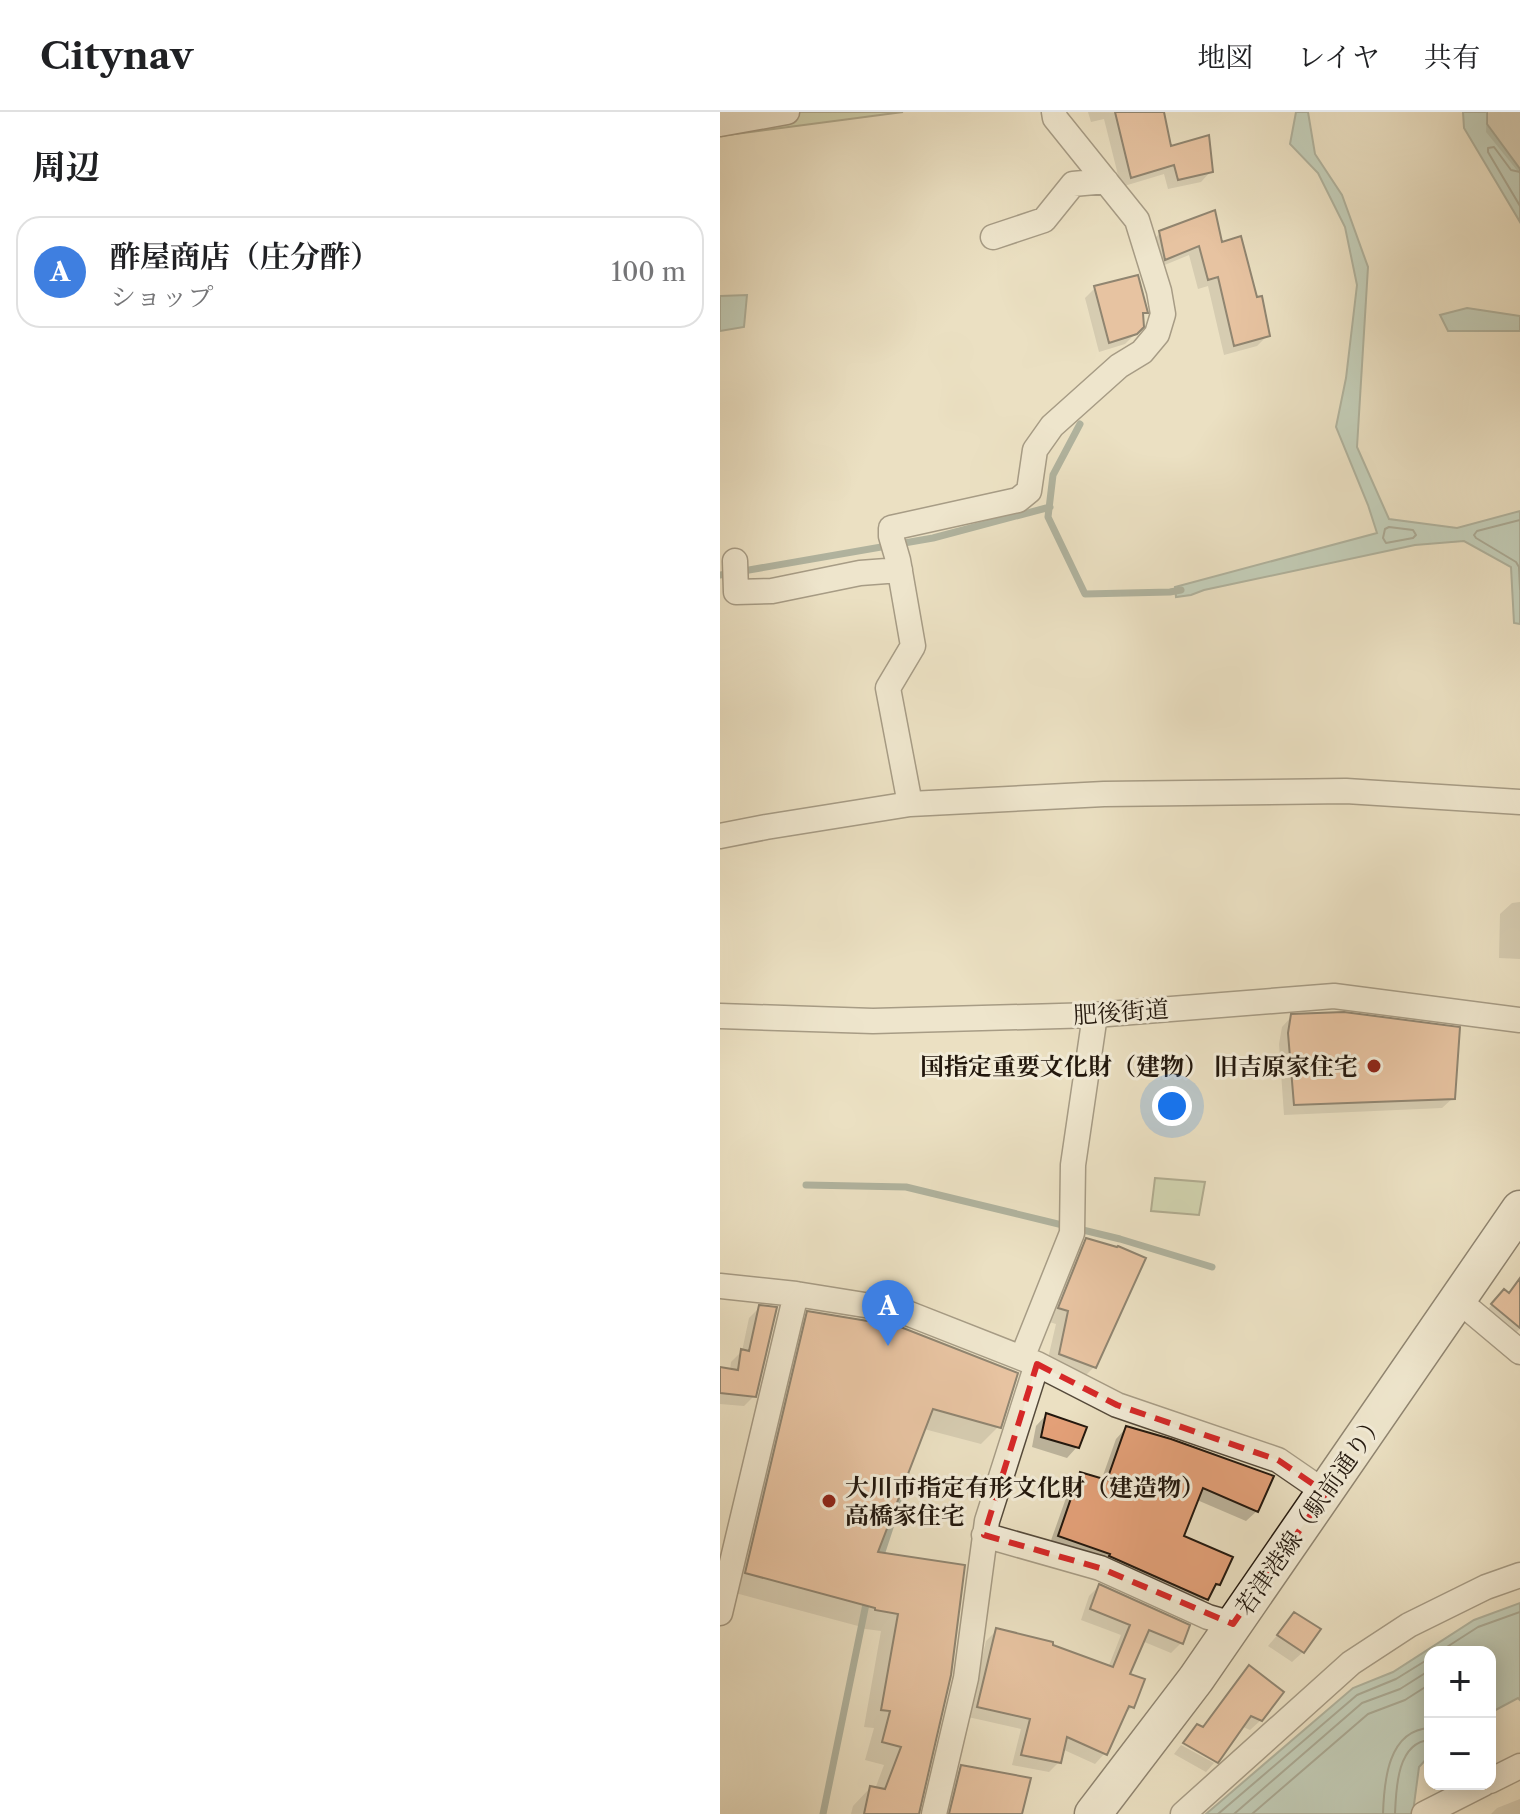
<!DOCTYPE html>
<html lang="ja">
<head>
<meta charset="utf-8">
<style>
	body { margin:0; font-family:"Libre Caslon Text","Noto Serif JP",serif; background:#f2f2f2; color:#202124 }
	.controls { position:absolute; right:24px; bottom:24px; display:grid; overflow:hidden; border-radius:16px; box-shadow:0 4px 20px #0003 }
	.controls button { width:72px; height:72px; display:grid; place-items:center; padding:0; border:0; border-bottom:2px solid #e0e0e0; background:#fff; color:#202124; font:40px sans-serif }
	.you { position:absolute; left:452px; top:994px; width:28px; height:28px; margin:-20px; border:6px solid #fff; border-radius:50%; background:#1a73e8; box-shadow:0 0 0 12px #1a73e833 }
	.badge { display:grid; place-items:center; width:52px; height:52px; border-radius:50%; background:#8f2418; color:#fff; font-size:26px; font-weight:700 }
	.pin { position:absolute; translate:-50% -66px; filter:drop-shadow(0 2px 4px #0008) }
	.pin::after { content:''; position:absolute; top:42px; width:28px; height:24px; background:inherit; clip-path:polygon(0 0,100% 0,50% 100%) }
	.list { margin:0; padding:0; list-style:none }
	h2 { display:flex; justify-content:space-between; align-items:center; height:104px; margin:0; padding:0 32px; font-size:34px }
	h2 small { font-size:26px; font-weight:400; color:#757577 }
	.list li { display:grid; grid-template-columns:52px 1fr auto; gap:24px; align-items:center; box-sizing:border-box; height:112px; margin:0 16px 16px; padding:0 16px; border:2px solid #e0e0e0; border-radius:24px }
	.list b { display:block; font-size:30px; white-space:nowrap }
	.list p { margin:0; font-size:26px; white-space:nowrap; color:#757577 }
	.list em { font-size:26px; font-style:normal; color:#757577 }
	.map { position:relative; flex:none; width:800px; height:1702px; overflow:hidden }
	header { display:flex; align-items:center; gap:48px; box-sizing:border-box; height:112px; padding:0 40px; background:#fff; border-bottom:2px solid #e0e0e0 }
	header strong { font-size:38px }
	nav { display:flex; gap:44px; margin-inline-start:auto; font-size:28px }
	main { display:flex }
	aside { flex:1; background:#fff }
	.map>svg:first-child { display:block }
	.green { fill:#b1c398; stroke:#6a6d52; stroke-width:2 }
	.water { fill:#98bdb1; stroke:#697b6f; stroke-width:2 }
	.shadow { fill:#0003 }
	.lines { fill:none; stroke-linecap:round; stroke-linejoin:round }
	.shore { stroke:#5d6a5f; stroke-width:2 }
	.stream { stroke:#697b6f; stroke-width:7 }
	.building { fill:#e3a078; stroke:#22170d; stroke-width:2 }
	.street-casing { stroke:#54493a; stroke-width:27 }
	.secondary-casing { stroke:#22170d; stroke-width:39 }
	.street { stroke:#f2ebd7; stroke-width:24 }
	.secondary { stroke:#f2ebd7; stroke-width:36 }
	.marked { fill:none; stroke:#d62828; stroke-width:6; stroke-dasharray:16 10; stroke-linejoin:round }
	.poi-dot { fill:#8f2418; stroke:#f2ebd7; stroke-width:3 }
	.labels { text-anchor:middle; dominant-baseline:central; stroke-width:6; stroke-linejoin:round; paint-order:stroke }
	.street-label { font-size:24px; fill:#22170d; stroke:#f2ebd7 }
	.poi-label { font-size:24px; font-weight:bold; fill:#22170d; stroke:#f2ebd7; text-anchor:end }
</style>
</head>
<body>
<header>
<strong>Citynav</strong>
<nav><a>地図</a><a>レイヤ</a><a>共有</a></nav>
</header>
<main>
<aside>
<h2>周辺<small></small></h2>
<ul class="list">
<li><span class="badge" style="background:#3f7fe0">A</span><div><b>酢屋商店（庄分酢）</b><p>ショップ</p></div><em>100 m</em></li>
</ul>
</aside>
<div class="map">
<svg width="800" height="1702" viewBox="0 0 800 1702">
	<rect width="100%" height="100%" fill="#ebe0c2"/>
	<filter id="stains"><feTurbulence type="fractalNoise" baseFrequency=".0025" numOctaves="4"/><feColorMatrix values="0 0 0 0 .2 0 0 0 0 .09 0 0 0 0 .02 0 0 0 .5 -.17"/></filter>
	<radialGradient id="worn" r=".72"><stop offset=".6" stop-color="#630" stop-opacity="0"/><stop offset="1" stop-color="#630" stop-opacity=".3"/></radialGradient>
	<path class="green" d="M0 0H183L0 24Z
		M435 1066 485 1070 479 1103 431 1099Z"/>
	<path class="water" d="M576 0H588L595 42 622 83 648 155 637 335 669 407 737 416 800 399V512L794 511 791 455 744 429 695 433 484 478 471 483 456 485 455 475 657 421 648 393 616 315 626 266 637 173 625 115 598 61 570 32Z
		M743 0H767V12L800 57V110L744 16Z
		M27 183 24 215 0 219V184Z
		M747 196 800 204V219H728L720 203Z
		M800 1491V1588L798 1586 770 1601V1540H710V1643L699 1655 693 1700 691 1702H486L633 1576 673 1560 754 1508Z"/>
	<path class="shadow" d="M368 0H441L450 36 491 59 481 70 448 77 444 62 401 75 384 7 371 10Z
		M767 0H800V62L766 20Z
		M440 121 501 133 548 223 537 234 504 243 488 174 478 177 469 143 435 157 430 131Z
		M375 176 425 200 421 204 416 221 405 232 379 240 365 186Z
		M800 790V847L779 846 780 802 792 791Z
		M572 904 733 986 722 996 564 1003 559 932 562 915Z
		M367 1129 374 1255 361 1268 326 1255 336 1212 326 1209 353 1142Z
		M800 1166V1217L790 1226 762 1203 774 1190 787 1183Z
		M40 1195 34 1284 24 1294 0 1292V1257L10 1259 11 1250 22 1239 29 1206Z
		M88 1201 279 1314 261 1332 204 1317 155 1442 243 1455 197 1702H131L133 1694 150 1676 155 1677 164 1653 145 1648 154 1616 144 1615 161 1519 138 1516V1514L8 1479 70 1219Z
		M326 1303 357 1335 347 1346 312 1335 316 1314Z
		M406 1316 537 1399 526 1409 477 1388 462 1425 498 1472 476 1497 329 1434 351 1372 361 1362 381 1369 396 1327Z
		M379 1474 461 1531 451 1541 422 1529 408 1563 412 1595 402 1605 385 1641 375 1652 342 1637 339 1650 329 1660 292 1653 301 1617 248 1605 266 1529 277 1518 330 1534 388 1556 401 1523 361 1508 369 1484Z
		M575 1502 583 1540 572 1550 548 1534Z
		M529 1555 541 1608 530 1618 521 1614 497 1648 464 1629 478 1614 481 1617 519 1565Z
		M461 1633 494 1651 486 1660 454 1642Z
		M242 1655 299 1702H218L226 1671Z
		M800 1687V1702H771L777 1696Z"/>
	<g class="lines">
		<path class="shore" d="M800 60 791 58 774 35 768 36V40L800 94
			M800 408 757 419 754 423 756 426 796 450 799 455 800 477
			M669 415 693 418 696 423 693 426 666 431 663 426 665 417Z
			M719 1540 758 1515 800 1500
			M498 1702 637 1583 676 1567 710 1546
			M514 1702 642 1591 680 1577 710 1558
			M532 1702 648 1602 685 1588 710 1572
			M663 1702C664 1669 668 1618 710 1616
			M675 1702C676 1677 677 1630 710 1628"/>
		<path class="stream" d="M360 312 333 363 328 405 365 482 450 480 461 478
			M0 463 213 426 330 395
			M86 1073 186 1075 400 1127 492 1155
			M159 1449 182 1379
			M103 1702 147 1487"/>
	</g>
	<path class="building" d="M395 0H444L451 34 489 23 493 60 458 68 454 53 411 66Z
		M495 98 502 130 521 124 537 185 542 184 550 224 514 234 498 165 488 168 479 134 445 148 439 119Z
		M418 163 428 201H423L424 215 417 222 389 231 374 174Z
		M624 900 740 915 735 987 574 993 568 921 571 902Z
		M366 1126 397 1135 398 1134 426 1146 376 1256 339 1242 348 1199 338 1196Z
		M800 1166V1216L771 1192 784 1177 789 1181Z
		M39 1193 57 1195 36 1285 0 1281V1255L18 1258 21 1237 29 1239Z
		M87 1199 178 1214 298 1261 281 1316 213 1297 158 1440 245 1453 231 1563 199 1702H144L150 1674 165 1677 181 1635 162 1630 170 1599 161 1598 178 1502 155 1498V1496L25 1461Z
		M326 1301 367 1315 359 1336 321 1325Z
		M406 1314 451 1327 554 1364 538 1400 483 1376 464 1424 513 1445 500 1473 496 1472 488 1488 389 1444 390 1442 338 1424 360 1360 387 1368Z
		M379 1472 470 1513 463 1532 429 1518 410 1562 425 1567 414 1596 409 1594 387 1643 347 1625 341 1651 301 1643 310 1607 257 1595 276 1516 333 1530V1533L393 1555 410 1513 370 1497Z
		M574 1500 601 1517 584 1541 557 1523Z
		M529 1553 564 1580 542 1609 531 1604 498 1651 463 1631 477 1612 483 1615Z
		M241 1653 311 1666 302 1702H229Z"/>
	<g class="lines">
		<g class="street-casing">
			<path id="street" d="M0 12 67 0
				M273 125 324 108 353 72 386 69
				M15 449 16 480 52 479 140 461 180 458
				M190 692 168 576 193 534 178 448 171 424V416L298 388 309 379 315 338 332 314 399 254 422 240 437 222 443 202 439 179 417 108 335 6 334 0
				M0 724 46 715 190 692 384 682 626 679 800 690
				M0 904 153 909 375 903 614 884 800 908
				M0 1174 76 1182 182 1199 317 1252 397 1293 558 1348 606 1381
				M738 1188 800 1240
				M302 1246 352 1121 353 1053 375 903
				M264 1423 380 1456 488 1505 513 1512
				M0 1501 76 1182
				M770 1669 800 1654
				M214 1702 246 1566 267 1409 317 1252
				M463 1702 631 1551 689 1513 766 1475 800 1463
				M704 1702 763 1672"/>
		</g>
		<g class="secondary-casing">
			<path id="secondary" d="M373 1702 476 1567 800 1097"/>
		</g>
		<use href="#street" class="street"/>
		<use href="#secondary" class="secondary"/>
	</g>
	<path d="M0 0H800V1702H0ZM317 1252 397 1293 558 1348 606 1381 513 1512 380 1456 264 1423Z" fill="#ebe0c2" fill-opacity=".55" fill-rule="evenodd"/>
	<path class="marked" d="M317 1252 397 1293 558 1348 606 1381 513 1512 380 1456 264 1423Z"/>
	<g class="poi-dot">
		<circle cx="654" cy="954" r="8"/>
		<circle cx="109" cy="1389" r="8"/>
	</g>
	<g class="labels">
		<g class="street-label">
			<text transform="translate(401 900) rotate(-4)">肥後街道</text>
			<text transform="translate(590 1402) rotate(-55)">若津港線（駅前通り）</text>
		</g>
		<g class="poi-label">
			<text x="638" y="954">国指定重要文化財（建物） 旧吉原家住宅</text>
			<text x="125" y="1375" text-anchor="start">大川市指定有形文化財（建造物）<tspan x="125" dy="28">高橋家住宅</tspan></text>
		</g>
	</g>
	<rect width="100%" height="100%" filter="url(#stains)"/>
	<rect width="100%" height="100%" fill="url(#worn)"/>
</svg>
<div class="controls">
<button>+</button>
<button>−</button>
</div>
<div class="you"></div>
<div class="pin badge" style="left:168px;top:1234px;background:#3f7fe0">A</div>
</div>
</main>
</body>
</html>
